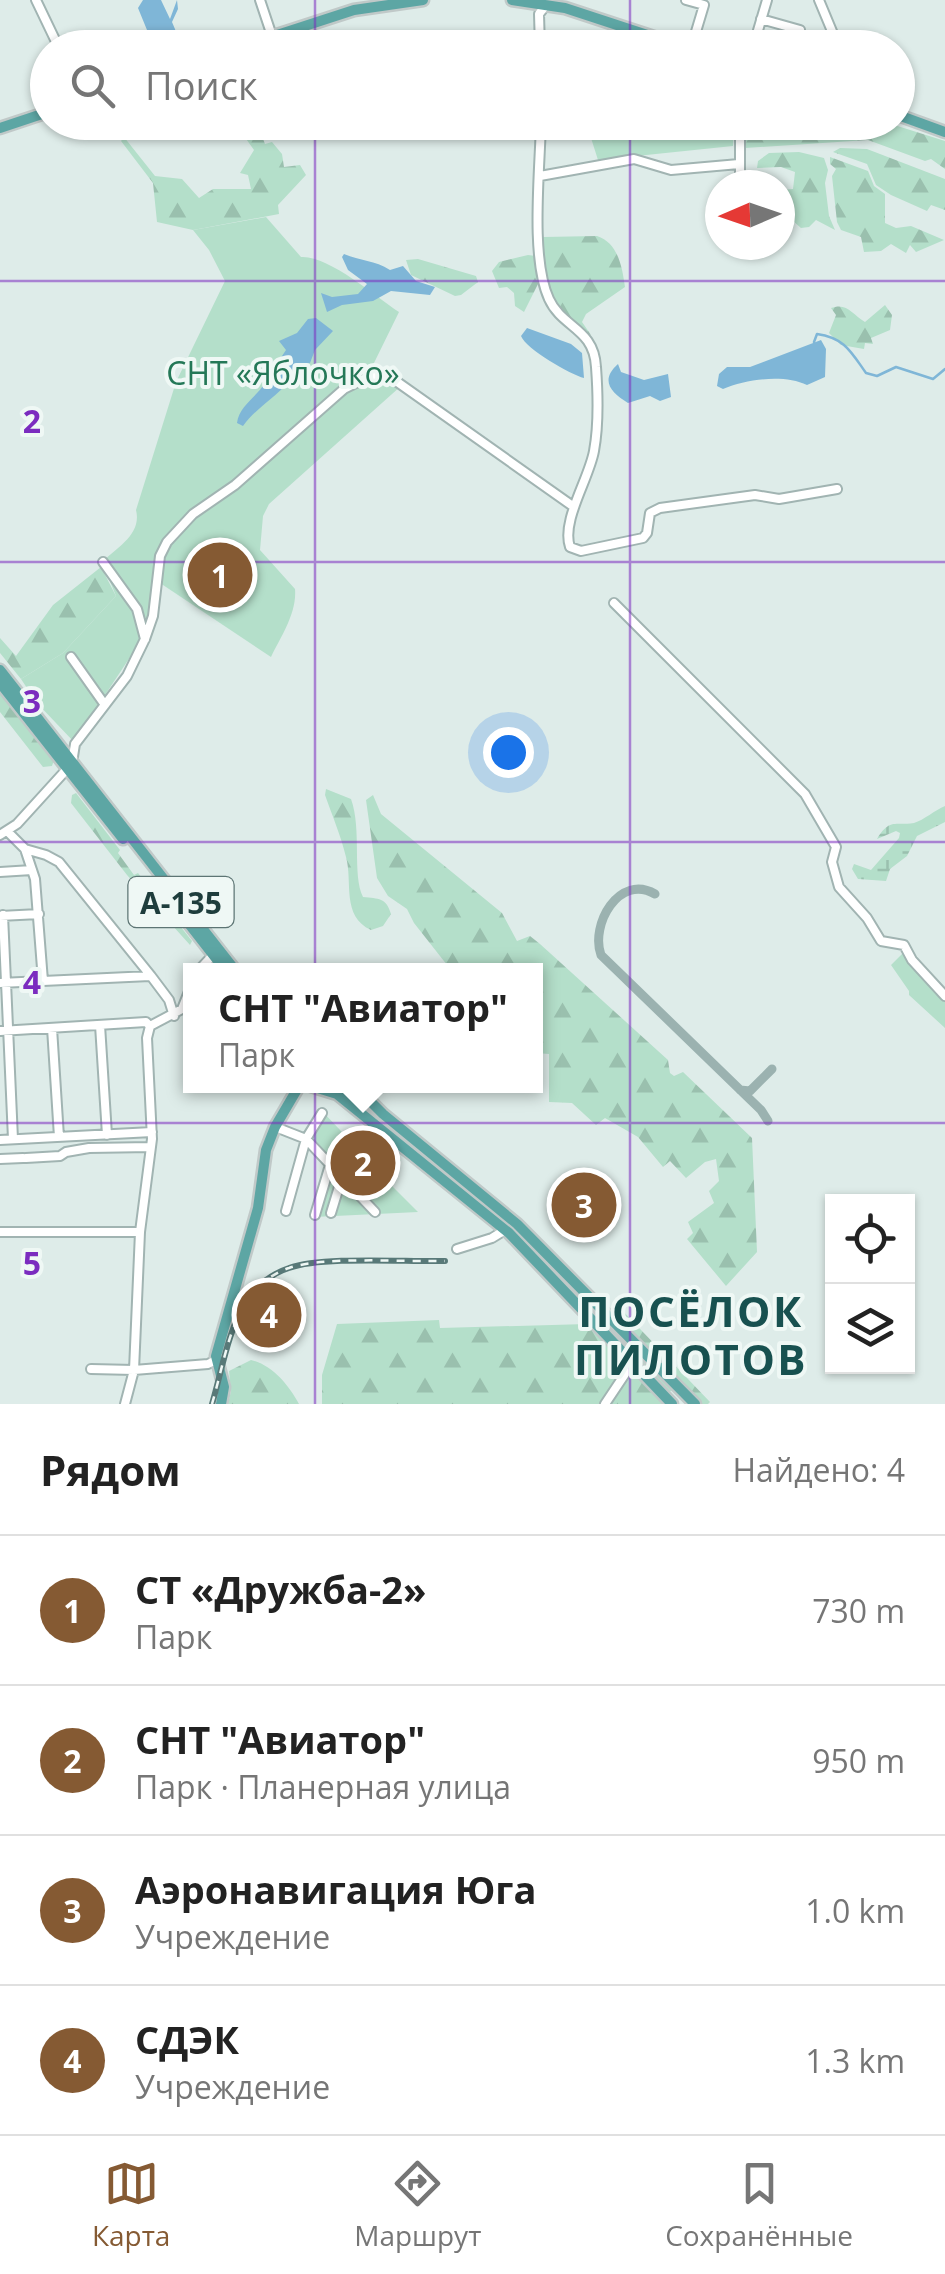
<!DOCTYPE html>
<html lang="ru">
<head>
<meta charset="utf-8">
<style>
	body { margin:0; font-family:"Open Sans",sans-serif; background:#f6f6f6; color:#222 }
	.controls { position:absolute; right:30px; bottom:30px; display:grid; overflow:hidden; border-radius:0px; box-shadow:0 2px 8px #0004 }
	.controls button { width:90px; height:90px; display:grid; place-items:center; padding:0; border:0; border-bottom:2px solid #e0e0e0; background:#fff; color:#222; font:50px sans-serif }
	.compass { position:absolute; left:705px; top:170px; width:90px; height:90px; border-radius:50%; background:#fff; box-shadow:0 2px 8px #0004; rotate:268deg }
	.you { position:absolute; left:508px; top:752px; width:35px; height:35px; margin:-25px; border:8px solid #fff; border-radius:50%; background:#1a73e8; box-shadow:0 0 0 15px #1a73e833 }
	.badge { display:grid; place-items:center; width:65px; height:65px; border-radius:50%; background:#855a33; color:#fff; font-size:32px; font-weight:700 }
	.pin { position:absolute; translate:-50% -50%; border:5px solid #fff; box-shadow:0 2px 10px #0006 }
	.popup { position:absolute; left:183px; top:963px; width:360px; height:130px; box-sizing:border-box; display:grid; place-content:center; border-radius:0px; background:#fff; filter:drop-shadow(0 2px 8px #0005); font-size:32px; white-space:nowrap; color:#767676 }
	.popup b { font-size:38px; color:#222 }
	.popup::after { content:''; position:absolute; left:50%; top:100%; margin-left:-20px; border:20px solid transparent; border-top-color:#fff }
	.list { margin:0; padding:0; list-style:none }
	h2 { display:flex; justify-content:space-between; align-items:center; height:130px; margin:0; padding:0 40px; font-size:42px }
	h2 small { font-size:32px; font-weight:400; color:#767676 }
	.list li { display:grid; grid-template-columns:65px 1fr auto; gap:30px; align-items:center; box-sizing:border-box; height:150px; padding:0 40px; border-top:2px solid #e0e0e0 }
	.list b { display:block; font-size:38px; white-space:nowrap }
	.list p { margin:0; font-size:32px; white-space:nowrap; color:#767676 }
	.list em { font-size:32px; font-style:normal; color:#767676 }
	.icon { flex:none; width:55px; height:55px; fill:none; stroke:currentColor; stroke-width:2; stroke-linecap:round; stroke-linejoin:round }
	.map { position:relative; flex:none; width:945px; height:1404px; overflow:hidden }
	.search { position:absolute; background:#fff; box-shadow:0 2px 8px #0004; left:30px; right:30px; top:30px; height:110px; display:flex; align-items:center; gap:25px; box-sizing:border-box; padding:0 35px; border-radius:55px; color:#767676; font-size:38px }
	.sheet { height:730px; background:#fff }
	nav { display:flex; justify-content:space-around; align-items:center; box-sizing:border-box; height:140px; border-top:2px solid #e0e0e0; background:#fff; font-size:28px; color:#767676 }
	nav a { display:grid; justify-items:center; gap:5px }
	nav .on { color:#855a33 }
	.map>svg:first-child { display:block }
	.green { fill:#b4dfca }
	.forest { fill:url(#forest-firs) }
	.wetland { fill:url(#wetland-marsh) }
	.water { fill:#7fb6d7 }
	.lines { fill:none; stroke-linecap:round; stroke-linejoin:round }
	.stream { stroke:#7fb6d7; stroke-width:2.5 }
	.taxiway { stroke:#9bb2b0; stroke-width:9 }
	.minor-casing { stroke:#a1b4b2; stroke-width:12 }
	.major-casing { stroke:#c0c9c8; stroke-width:15 }
	.minor { stroke:#fff; stroke-width:8 }
	.major { stroke:#5da6a4; stroke-width:10 }
	.rail-casing { stroke:#587978; stroke-width:6 }
	.rail { stroke:#eff8f5; stroke-width:2.5; stroke-dasharray:8; stroke-linecap:butt }
	.grid { fill:none; stroke:#7b2cbf; stroke-width:2.5; stroke-opacity:0.55 }
	.labels { text-anchor:middle; dominant-baseline:central; stroke-width:8; stroke-linejoin:round; paint-order:stroke }
	.shield { fill:#eff8f5; stroke:#5d7574; stroke-width:2.5 }
	.shield-label { font-size:30px; font-weight:bold; fill:#1e3d3c }
	.park-label { font-size:32px; fill:#247857; stroke:#eff8f5 }
	.district-label { font-size:42px; font-weight:bold; letter-spacing:2.5px; fill:#185150; stroke:#eff8f5 }
	.grid-label { font-size:32px; text-anchor:middle; font-weight:bold; fill:#7b2cbf; stroke:#eff8f5; stroke-width:8; stroke-linejoin:round; paint-order:stroke }
</style>
</head>
<body>
<div class="map">
<svg width="945" height="1404" viewBox="0 0 945 1404">
	<defs>
		<pattern id="forest-firs" width="22" height="20" patternUnits="userSpaceOnUse" patternTransform="scale(2.5)"><rect width="22" height="20" fill="#b4dfca"/><path d="M5 1l3.5 6h-7zM16 11l3.5 6h-7z" fill="#9ac0ae"/></pattern>
		<pattern id="wetland-marsh" width="20" height="14" patternUnits="userSpaceOnUse" patternTransform="scale(2.5)"><rect width="20" height="14" fill="#b4dfca"/><path d="M1 5h8M5 5V1M11 12h8M15 12V8" fill="none" stroke="#9ac0ae"/></pattern>
	</defs>
	<rect width="100%" height="100%" fill="#deece9"/>
	<path class="green" d="M603 123H734L733 146 598 160 591 138 606 136Z
		M266 217 301 257C328 255 375 296 399 312L373 365 375 371 401 386 269 504 263 516 260 550 295 589C297 613 281 636 271 657L157 581 144 636 74 742 37 703 21 679 63 653 116 596 102 562C118 547 142 534 136 510L176 382 225 281 209 250 193 230Z
		M904 952 945 1000V1028L909 995V991L891 965Z
		M327 1086H350L521 1231 676 1387 668 1393 534 1253Z
		M322 1111 359 1150 369 1138 401 1160 385 1179 418 1212 314 1217 329 1166 304 1141Z"/>
	<path class="forest" d="M241 123H257L265 144 272 142 282 154 284 167 300 165 306 175 278 205 279 214 193 230 157 222 153 183 121 141 124 137 155 176 182 179 199 198 213 189H251L248 175 240 173 254 150 239 129Z
		M746 123H888L945 141V169L931 159 925 161 868 140 745 148Z
		M840 148 867 149 945 179V210L931 205 927 211 891 195 876 185 867 164 833 152Z
		M799 152 824 158 828 170 825 183 829 216 835 230 816 220 809 227 801 228 793 221 780 235V190L793 189 795 172 781 167 757 168 758 161 769 153Z
		M830 157 868 171 874 186 885 194V223L896 228 911 226 944 240 916 252 910 245 906 253 891 244 881 251 864 252 861 237 841 230 837 222 832 176 836 169 830 164Z
		M597 236C618 243 622 266 625 287L586 314 582 322 591 335C554 310 540 282 543 237Z
		M528 255 536 256 539 282 524 312 515 306 514 293 507 287 499 288 492 271 499 262Z
		M418 259 476 276 478 282 461 295 455 296 411 275 406 260Z
		M885 305 892 315 890 330 871 338 873 344 865 343 864 349 841 345 829 333 836 315 831 308C847 302 852 314 865 322Z
		M101 567 116 596 63 653 21 679 0 653V638L16 656 53 605Z
		M0 689 54 760 52 766 43 767 0 712Z
		M326 789 351 799C362 829 352 875 363 897 379 899 386 897 391 914L383 926 371 930C341 916 353 882 346 857 341 836 332 815 325 795Z
		M76 793 120 850 118 853 134 875 138 873 192 941 190 945 127 875 71 803 72 795Z
		M373 795 381 814 502 913 517 941 530 936 540 944 668 1060 670 1073 674 1076 683 1072 752 1138 757 1252 726 1286 687 1239 693 1233 688 1222 714 1203 709 1191 719 1181 716 1159 705 1162 686 1178 670 1161 663 1167 638 1137 605 1118 596 1125 572 1103 549 1102V1054L536 1053V970H451L414 923 407 909 388 896 377 878 366 800Z
		M619 1307 710 1402 708 1404H700L612 1313Z
		M439 1320 440 1328 587 1324 664 1404H322V1375L337 1324Z
		M251 1360C272 1365 289 1385 299 1404H228L231 1391 229 1371Z"/>
	<path class="wetland" d="M945 806V822L917 836 907 856 890 869 886 881 858 879 852 869 854 864 871 870 899 838 900 833 896 831 877 839C890 818 894 826 914 823 924 820 935 810 945 806Z"/>
	<path class="water" d="M143 0H161L170 19 177 0 178 9 172 22 180 41 177 47H148L147 30 138 8Z
		M344 254C360 261 375 260 390 270L403 266 416 281 435 287 430 295 391 291 373 301 342 305 327 312 321 293 332 297 358 294 367 284 348 270 342 257Z
		M316 318 333 331 315 350 310 363 306 364V370L294 373C281 396 258 405 243 426L237 423C240 399 270 394 271 362L280 359 286 350 279 341 297 333 308 319Z
		M527 328 571 344 582 353 584 378C571 375 526 349 521 336Z
		M821 340 826 349 825 377 807 385C784 374 747 379 723 389L717 386 719 374 727 367H750Z
		M618 364 621 372 644 380 668 374 671 397 660 401 650 396 628 403C610 392 600 380 618 364Z"/>
	<g class="lines">
		<path class="stream" d="M814 342 817 334C845 338 851 352 866 373L877 376 896 367 933 379 945 369"/>
		<path class="taxiway" d="M655 894C619 873 590 925 601 955L761 1110 768 1121
			M740 1090 750 1091 772 1069"/>
		<g class="minor-casing">
			<path id="minor" d="M36 0 59 48
				M260 0 270 30
				M686 0 704 5 692 45
				M819 0 839 48
				M761 19 800 30
				M540 48 539 14 546 5
				M733 48 735 38 754 44 767 0
				M541 122C540 170 530 258 549 299 562 328 594 328 596 367 598 394 599 424 594 451 589 479 561 521 570 547L581 551 643 538 647 533 650 513 660 508 755 495 779 499 837 489
				M740 122V185
				M540 176 634 159 671 170 739 164
				M103 562 137 609 145 639
				M614 603 805 794 836 847 832 862 839 887 867 918 881 941 904 945 912 960 945 996
				M71 657 105 705
				M8 832 25 849 35 879 43 981
				M0 835 17 824 67 769 72 763 75 744 127 676 145 639 153 616 160 556 167 542 193 514 235 485 344 389 364 379 386 374 574 507
				M25 849 46 855 59 862 151 976 169 1000 174 1016
				M0 872 32 870
				M3 915 13 1139
				M0 916 39 914
				M199 970 213 955
				M0 983 150 976
				M100 1025 107 1135
				M52 1028 59 1137
				M0 1031 146 1022 150 1026 182 1009 190 989
				M278 1128 306 1139 375 1212
				M0 1140 152 1132
				M26 1158 60 1156 66 1152 89 1148 151 1147
				M0 1159 23 1158
				M286 1211 306 1139 322 1113
				M331 1213 342 1177
				M315 1215 330 1165
				M0 1232H140
				M457 1249 492 1238 505 1230
				M91 1369 134 1370 208 1364 216 1360
				M125 1404 134 1370 140 1232 152 1139 147 1038 150 1026
				M605 1404 633 1362"/>
		</g>
		<g class="major-casing">
			<path id="major" d="M512 0 565 8 687 48
				M220 48 242 40
				M237 48 354 10 423 0
				M898 115 945 132
				M0 128 48 112
				M0 670 235 970
				M0 683 123 839
				M189 924 225 970
				M311 1086 337 1094 509 1233 672 1404
				M355 1086 383 1114 517 1224 695 1404
				M221 1404 224 1387 216 1356 258 1208 266 1150 275 1127 299 1086"/>
		</g>
		<use href="#minor" class="minor"/>
		<use href="#major" class="major"/>
		<g class="rail-casing">
			<path id="rail" d="M212 1404C222 1370 228 1331 246 1301 256 1286 273 1273 289 1268 323 1256 405 1262 445 1261"/>
		</g>
		<use href="#rail" class="rail"/>
	</g>
	<path class="grid" d="M315 0V48M630 0V48M315 122V1404M630 122V1404M0 281H945M0 562H945M0 842H945M0 1123H945"/>
	<g class="labels">
		<rect class="shield" x="128.5" y="877" width="105" height="50" rx="8"/>
		<g class="shield-label">
			<text x="181" y="902">А-135</text>
		</g>
		<g class="park-label">
			<text x="283" y="372">СНТ «Яблочко»</text>
		</g>
		<g class="district-label">
			<text x="691" y="1310">ПОСЁЛОК<tspan x="691" dy="48">ПИЛОТОВ</tspan></text>
		</g>
	</g>
	<g class="grid-label">
		<text x="32" y="433">2</text>
		<text x="32" y="713">3</text>
		<text x="32" y="994">4</text>
		<text x="32" y="1275">5</text>
	</g>
</svg>
<div class="controls">
<button><svg class="icon" aria-label="locate" viewBox="0 0 24 24"><circle cx="12" cy="12" r="6"/><path d="M12 2v4M12 18v4M2 12h4M18 12h4"/></svg></button>
<button><svg class="icon" aria-label="layers" viewBox="0 0 24 24"><path d="M12 4l9 5-9 5-9-5zM3 14l9 5 9-5"/></svg></button>
</div>
<svg class="compass" viewBox="-18 -18 36 36"><path d="M0-13l5 13h-10z" fill="#e53935"/><path d="M0 13l5-13h-10z" fill="#767676"/></svg>
<div class="you"></div>
<div class="pin badge" style="left:220px;top:575px">1</div>
<div class="pin badge" style="left:363px;top:1163px">2</div>
<div class="popup"><b>СНТ &quot;Авиатор&quot;</b>Парк</div>
<div class="pin badge" style="left:584px;top:1205px">3</div>
<div class="pin badge" style="left:269px;top:1315px">4</div>
<div class="search"><svg class="icon" aria-label="search" viewBox="0 0 24 24"><circle cx="10" cy="10" r="6"/><path d="M15 15l6 6"/></svg>Поиск</div>
</div>
<section class="sheet">
<h2>Рядом<small>Найдено: 4</small></h2>
<ul class="list">
<li><span class="badge">1</span><div><b>СТ «Дружба-2»</b><p>Парк</p></div><em>730 m</em></li>
<li><span class="badge">2</span><div><b>СНТ &quot;Авиатор&quot;</b><p>Парк · Планерная улица</p></div><em>950 m</em></li>
<li><span class="badge">3</span><div><b>Аэронавигация Юга</b><p>Учреждение</p></div><em>1.0 km</em></li>
<li><span class="badge">4</span><div><b>СДЭК</b><p>Учреждение</p></div><em>1.3 km</em></li>
</ul>
</section>
<nav>
<a class="on"><svg class="icon" aria-label="map" viewBox="0 0 24 24"><path d="M3 6l6-2 6 2 6-2v14l-6 2-6-2-6 2zM9 4v14M15 6v14"/></svg>Карта</a>
<a><svg class="icon" aria-label="directions" viewBox="0 0 24 24"><path d="M12 3l9 9-9 9-9-9zM9 14v-3h6M13 9l2 2-2 2"/></svg>Маршрут</a>
<a><svg class="icon" aria-label="saved" viewBox="0 0 24 24"><path d="M7 4h10v16l-5-4-5 4z"/></svg>Сохранённые</a>
</nav>
</body>
</html>
